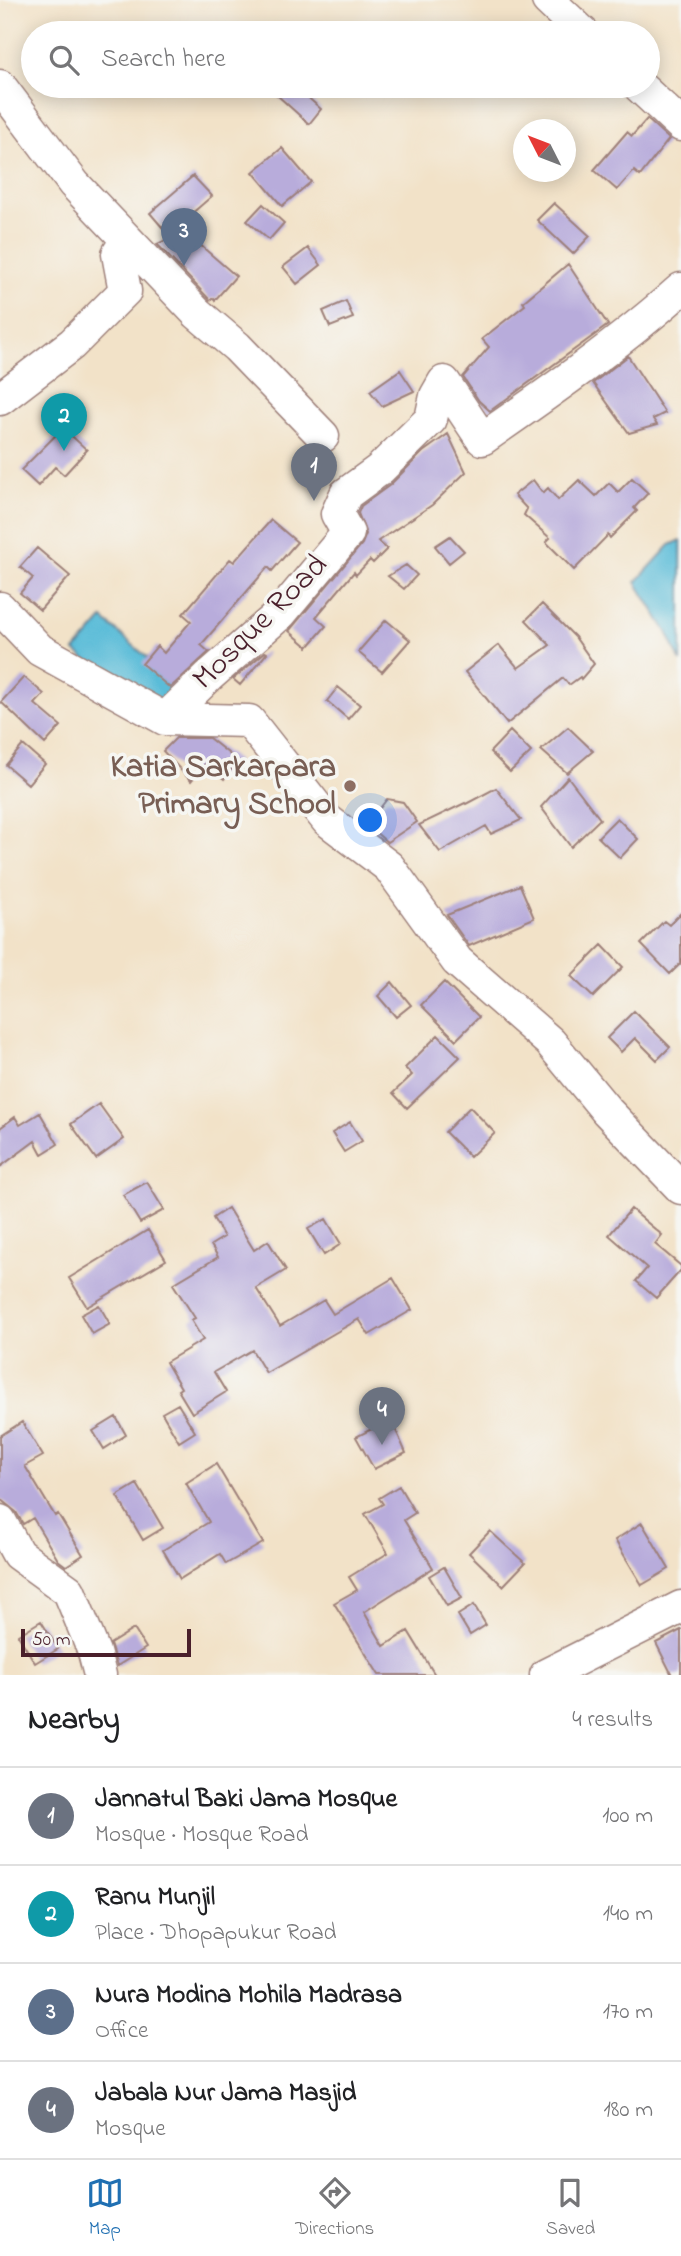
<!DOCTYPE html>
<html lang="en">
<head>
<meta charset="utf-8">
<style>
	body { margin:0; font-family:"Indie Flower",sans-serif; background:#f6f6f6; color:#202124 }
	.compass { position:absolute; left:513px; top:119px; width:63px; height:63px; border-radius:50%; background:#fff; box-shadow:0 4px 18px #0003; rotate:312deg }
	.scale { position:absolute; left:21px; bottom:18px; width:170px; box-sizing:border-box; padding-left:7px; border:4px solid #4a1f2b; border-top:0; font-size:19px; line-height:24px; white-space:nowrap; color:#4a1f2b; -webkit-text-stroke:5px #f6f6f2; paint-order:stroke }
	.you { position:absolute; left:371px; top:821px; width:24px; height:24px; margin:-18px; border:5px solid #fff; border-radius:50%; background:#1a73e8; box-shadow:0 0 0 10px #1a73e833 }
	.badge { display:grid; place-items:center; width:46px; height:46px; border-radius:50%; background:#1f6fb2; color:#fff; font-size:23px; font-weight:700 }
	.pin { position:absolute; translate:-50% -58px; filter:drop-shadow(0 2px 4px #0008) }
	.pin::after { content:''; position:absolute; top:37px; width:24px; height:21px; background:inherit; clip-path:polygon(0 0,100% 0,50% 100%) }
	.list { margin:0; padding:0; list-style:none }
	h2 { display:flex; justify-content:space-between; align-items:center; height:91px; margin:0; padding:0 28px; font-size:30px }
	h2 small { font-size:23px; font-weight:400; color:#757577 }
	.list li { display:grid; grid-template-columns:46px 1fr auto; gap:21px; align-items:center; box-sizing:border-box; height:98px; padding:0 28px; border-top:2px solid #e0e0e0 }
	.list b { display:block; font-size:26px; white-space:nowrap }
	.list p { margin:0; font-size:23px; white-space:nowrap; color:#757577 }
	.list em { font-size:23px; font-style:normal; color:#757577 }
	.icon { flex:none; width:38px; height:38px; fill:none; stroke:currentColor; stroke-width:2; stroke-linecap:round; stroke-linejoin:round }
	.map { position:relative; flex:none; width:681px; height:1675px; overflow:hidden }
	.search { position:absolute; background:#fff; box-shadow:0 4px 18px #0003; left:21px; right:21px; top:21px; height:77px; display:flex; align-items:center; gap:18px; box-sizing:border-box; padding:0 24px; border-radius:38px; color:#757577; font-size:26px }
	.sheet { height:483px; background:#fff }
	nav { display:flex; justify-content:space-around; align-items:center; box-sizing:border-box; height:98px; border-top:2px solid #e0e0e0; background:#fff; font-size:19px; color:#757577 }
	nav a { display:grid; justify-items:center; gap:4px }
	nav .on { color:#1f6fb2 }
	.map>svg:first-child { display:block }
	.water { fill:#5abcd8; stroke:#526e82; stroke-width:2 }
	.building { fill:#b8acdb }
	.lines { fill:none; stroke-linecap:round; stroke-linejoin:round }
	.minor-casing { stroke:#9e807a; stroke-width:35 }
	.minor { stroke:#fff; stroke-width:32 }
	.education-dot { fill:#8d6e63; stroke:#f6f6f2; stroke-width:2.5 }
	.labels { text-anchor:middle; dominant-baseline:central; stroke-width:7; stroke-linejoin:round; paint-order:stroke }
	.street-label { font-size:32px; fill:#4a1f2b; stroke:#f6f6f2 }
	.education-label { font-size:32px; font-weight:bold; fill:#785e54; stroke:#f6f6f2; text-anchor:end }
</style>
</head>
<body>
<div class="map">
<svg width="681" height="1675" viewBox="0 0 681 1675">
	<rect width="100%" height="100%" fill="#f6f6f2"/>
	<filter id="ink" filterUnits="userSpaceOnUse"><feTurbulence type="fractalNoise" baseFrequency=".0143" numOctaves="2"/><feDisplacementMap in="SourceGraphic" scale="14" xChannelSelector="R" yChannelSelector="G"/><feConvolveMatrix kernelMatrix="1 2 1 2 8 2 1 2 1" color-interpolation-filters="sRGB"/></filter>
	<filter id="wash" filterUnits="userSpaceOnUse"><feTurbulence type="fractalNoise" baseFrequency=".00686" numOctaves="4" result="noise"/><feDisplacementMap in="SourceGraphic" scale="28" xChannelSelector="R" yChannelSelector="G"/><feGaussianBlur stdDeviation="1.57" result="paint"/><feColorMatrix in="noise" values="0 0 0 0 0 0 0 0 0 0 0 0 0 0 0 0 0 1.4 0 .05"/><feComposite in="paint" operator="in"/></filter>
	<g filter="url(#wash)">
		<rect width="100%" height="100%" fill="#f2e2c8"/>
		<path class="water" d="M681 540V662L667 632 636 582 670 545Z
			M103 619 189 694 162 726 75 651Z"/>
		<g id="blocks">
			<path class="building" d="M267 86H295L321 109 309 124Z
				M647 119 669 139 640 176 634 171 617 190 594 170 627 132 632 136Z
				M282 148 311 182 282 206 253 172Z
				M193 176 212 196 168 234 150 213Z
				M554 203 590 236 573 254 537 220Z
				M263 204 284 223 269 240 247 221Z
				M185 232 236 276 215 300 214 298 210 300 157 244Z
				M308 248 321 265 297 284 283 267Z
				M568 264 608 325 490 411 479 401 463 377 489 347 482 339 525 305 523 302Z
				M346 301 353 318 330 327 323 311Z
				M628 356 665 413 653 419 657 425 629 433 593 383Z
				M400 370 414 391 382 406 370 391Z
				M63 428 87 450 64 475 55 467 38 486 21 470Z
				M448 434 466 472 432 505 378 541 387 549 373 563 370 560 356 575 354 572 316 617 326 626 308 647 289 631 362 544 366 534 358 513 361 506 390 485 423 452Z
				M632 478 648 493 634 508 637 511 610 538 608 535 574 570 546 542 550 538 524 515 527 509 514 495 533 480 543 493 548 488 558 500 579 480 596 496 609 483 618 492Z
				M271 520 297 542 272 571 268 567 201 645 209 652 170 688 142 664 157 646 164 653 191 621 183 614 230 559 234 562Z
				M450 536 464 551 449 563 435 546Z
				M37 548 70 576 40 610 20 593 33 578 20 567Z
				M406 565 417 575 404 589 388 576Z
				M542 604 575 637 594 664 581 679 580 677 569 685 563 678 507 724 465 672 499 645 518 668 550 645 526 620Z
				M386 620 410 640 382 672 358 652Z
				M265 652 267 653 240 685 233 679Z
				M24 677 44 694 35 704 61 726 45 744 1 702Z
				M338 687 360 705 348 719 327 701Z
				M568 727 593 751 567 773 541 750Z
				M510 731 531 752 510 772 490 752Z
				M176 738H209L238 761 224 779 206 763 191 781 163 751Z
				M23 745 45 764 28 784 6 765Z
				M568 777 600 819 571 847 541 807Z
				M496 788 521 820 491 834 486 826 440 852 419 825 465 803 466 804Z
				M387 799 403 802 417 822 387 842 367 825Z
				M617 818 638 839 620 858 598 837Z
				M520 885 534 918 469 946 447 915Z
				M681 913V963L670 974 641 944 664 921 669 925Z
				M602 945 623 967 593 997 571 976Z
				M392 982 411 1005 396 1017 378 996Z
				M444 982 479 1017 456 1040 421 1005Z
				M634 1011 670 1047 657 1060 635 1038 621 1052 607 1038Z
				M438 1035 460 1057 407 1108 393 1093 412 1075 405 1068Z
				M99 1104 124 1139 96 1159 71 1124Z
				M470 1107 495 1133 470 1157 445 1132Z
				M40 1113 58 1144 42 1154 35 1141 0 1167V1128L15 1117 20 1125Z
				M350 1122 362 1141 344 1152 332 1133Z
				M147 1182 164 1210 140 1223 123 1195Z
				M228 1208 254 1250 268 1241 286 1270 256 1288 280 1326 324 1300 333 1314 393 1278 412 1310 369 1335 359 1319 266 1373 252 1350 214 1372 226 1392 192 1413 178 1390 181 1388 166 1362 203 1340 191 1320 195 1318 173 1284 218 1257 211 1245 224 1237 213 1218Z
				M631 1209 662 1235 655 1244 681 1266V1270L656 1298 636 1281 647 1268 609 1235Z
				M326 1219 341 1244 324 1255 308 1229Z
				M148 1230 166 1260 87 1307 69 1278Z
				M99 1305 110 1324 92 1334 81 1315Z
				M178 1404 195 1432 179 1442 162 1413Z
				M116 1417 126 1435 104 1449 93 1431Z
				M391 1419 406 1453 374 1469 356 1437Z
				M22 1422 43 1456 25 1466 55 1516 58 1514 83 1555 66 1566 58 1560 33 1518 23 1524 16 1512 0 1499V1436Z
				M216 1464 263 1543 226 1564 220 1554 180 1579 163 1550 209 1522 186 1483Z
				M137 1484 163 1528 143 1540 117 1496Z
				M399 1486 415 1513 404 1520 433 1568 364 1612 384 1646 408 1631 435 1675H379L334 1603 357 1590 349 1577 388 1553 365 1514 383 1504 379 1498Z
				M642 1523 669 1569 642 1585 615 1540Z
				M490 1531 525 1563 503 1586 469 1553Z
				M444 1567 462 1598 447 1606 429 1576Z
				M474 1605 486 1625 470 1635 458 1615Z
				M41 1621 58 1649 35 1663 18 1635Z
				M134 1629 146 1648 117 1666 110 1644Z
				M681 1630V1675H672L656 1643Z"/>
		</g>
	</g>
	<g filter="url(#ink)">
		<use href="#blocks" fill-opacity="0" stroke="#9e807a" stroke-width="2"/>
		<g class="lines">
			<g class="minor-casing">
				<path id="minor" d="M548 0 583 33
					M0 86 74 184 197 313 237 347 323 436
					M639 86 681 125
					M0 399 72 344 125 291 118 254 127 240
					M0 608 40 650 165 719 249 721 327 820 389 867 457 961 550 1042 607 1111 681 1188
					M165 719 209 676 281 613 348 533 337 514 346 494 379 470 431 419 436 396 444 382 482 439C550 392 619 344 681 289
					M0 1521 18 1554 69 1591 94 1652 100 1675
					M546 1675 681 1607"/>
			</g>
			<use href="#minor" class="minor"/>
		</g>
	</g>
	<circle class="education-dot" cx="350" cy="786" r="7"/>
	<g class="labels">
		<g class="street-label">
			<text transform="translate(261 623) rotate(-45)">Mosque Road</text>
		</g>
		<g class="education-label">
			<text x="336" y="768">Katia Sarkarpara<tspan x="336" dy="37">Primary School</tspan></text>
		</g>
	</g>
</svg>
<svg class="compass" viewBox="-18 -18 36 36"><path d="M0-13l5 13h-10z" fill="#e53935"/><path d="M0 13l5-13h-10z" fill="#757577"/></svg>
<div class="scale">50 m</div>
<div class="you"></div>
<div class="pin badge" style="left:314px;top:501px;background:#6b7280">1</div>
<div class="pin badge" style="left:64px;top:451px;background:#0f9aa8">2</div>
<div class="pin badge" style="left:184px;top:266px;background:#5c6f8a">3</div>
<div class="pin badge" style="left:382px;top:1445px;background:#6b7280">4</div>
<div class="search"><svg class="icon" aria-label="search" viewBox="0 0 24 24"><circle cx="10" cy="10" r="6"/><path d="M15 15l6 6"/></svg>Search here</div>
</div>
<section class="sheet">
<h2>Nearby<small>4 results</small></h2>
<ul class="list">
<li><span class="badge" style="background:#6b7280">1</span><div><b>Jannatul Baki Jama Mosque</b><p>Mosque · Mosque Road</p></div><em>100 m</em></li>
<li><span class="badge" style="background:#0f9aa8">2</span><div><b>Ranu Munjil</b><p>Place · Dhopapukur Road</p></div><em>140 m</em></li>
<li><span class="badge" style="background:#5c6f8a">3</span><div><b>Nura Modina Mohila Madrasa</b><p>Office</p></div><em>170 m</em></li>
<li><span class="badge" style="background:#6b7280">4</span><div><b>Jabala Nur Jama Masjid</b><p>Mosque</p></div><em>180 m</em></li>
</ul>
</section>
<nav>
<a class="on"><svg class="icon" aria-label="map" viewBox="0 0 24 24"><path d="M3 6l6-2 6 2 6-2v14l-6 2-6-2-6 2zM9 4v14M15 6v14"/></svg>Map</a>
<a><svg class="icon" aria-label="directions" viewBox="0 0 24 24"><path d="M12 3l9 9-9 9-9-9zM9 14v-3h6M13 9l2 2-2 2"/></svg>Directions</a>
<a><svg class="icon" aria-label="saved" viewBox="0 0 24 24"><path d="M7 4h10v16l-5-4-5 4z"/></svg>Saved</a>
</nav>
</body>
</html>
